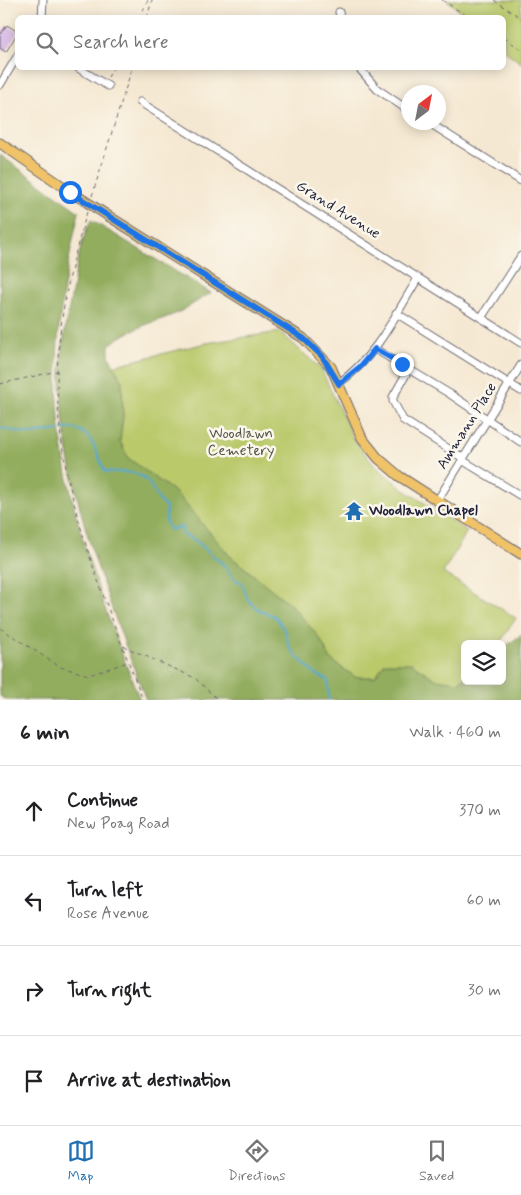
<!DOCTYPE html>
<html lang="en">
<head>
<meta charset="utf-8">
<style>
	body { margin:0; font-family:Mynerve,sans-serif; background:#f6f6f6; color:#202124 }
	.controls { position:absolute; right:15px; bottom:15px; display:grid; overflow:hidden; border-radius:8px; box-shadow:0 2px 12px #0003 }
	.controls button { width:45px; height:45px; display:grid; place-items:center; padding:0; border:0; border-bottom:1px solid #e0e0e0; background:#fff; color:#202124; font:25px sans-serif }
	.compass { position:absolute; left:401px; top:85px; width:45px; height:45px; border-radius:50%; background:#fff; box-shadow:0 2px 12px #0003; rotate:32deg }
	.stop { position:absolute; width:15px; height:15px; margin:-11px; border:4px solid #1a73e8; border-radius:50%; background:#fff }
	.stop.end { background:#1a73e8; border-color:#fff; box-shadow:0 1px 5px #0008 }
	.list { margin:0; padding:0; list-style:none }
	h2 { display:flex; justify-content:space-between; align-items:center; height:65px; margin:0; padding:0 20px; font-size:21px }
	h2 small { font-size:16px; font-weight:400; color:#757577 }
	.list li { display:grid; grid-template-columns:32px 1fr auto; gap:15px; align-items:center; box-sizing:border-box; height:90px; padding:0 20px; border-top:1px solid #e0e0e0 }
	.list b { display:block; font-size:19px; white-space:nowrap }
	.list p { margin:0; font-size:16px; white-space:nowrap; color:#757577 }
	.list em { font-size:16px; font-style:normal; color:#757577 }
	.icon { flex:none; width:28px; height:28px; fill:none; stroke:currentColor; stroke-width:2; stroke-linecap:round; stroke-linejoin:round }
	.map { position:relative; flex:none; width:521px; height:700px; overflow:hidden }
	.search { position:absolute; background:#fff; box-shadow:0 2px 12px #0003; left:15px; right:15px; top:15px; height:55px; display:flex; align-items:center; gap:12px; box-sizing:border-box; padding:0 18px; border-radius:8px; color:#757577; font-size:19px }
	.sheet { height:425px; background:#fff }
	nav { display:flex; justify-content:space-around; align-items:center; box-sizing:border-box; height:70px; border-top:1px solid #e0e0e0; background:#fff; font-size:14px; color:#757577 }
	nav a { display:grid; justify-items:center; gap:2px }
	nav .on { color:#1f6fb2 }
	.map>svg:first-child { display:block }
	.green { fill:#bac96b; stroke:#6e7653 }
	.forest { fill:#93ad5f; stroke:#5a684d }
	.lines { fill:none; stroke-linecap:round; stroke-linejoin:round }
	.stream { stroke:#51a9ce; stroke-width:2 }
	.building { fill:#ceaae4 }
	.minor-casing { stroke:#6c6770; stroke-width:9 }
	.major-casing { stroke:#6c6770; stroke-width:11 }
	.path { stroke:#6c6770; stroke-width:1; stroke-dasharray:4 4; stroke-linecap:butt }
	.minor { stroke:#fff; stroke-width:7 }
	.major { stroke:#f0c369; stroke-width:9 }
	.major-bridge-casing { stroke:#6c6770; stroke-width:11; stroke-linecap:butt }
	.major-bridge { stroke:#f0c369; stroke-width:9 }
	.route { stroke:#1a73e8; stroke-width:6 }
	.labels { text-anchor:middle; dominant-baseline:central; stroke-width:5; stroke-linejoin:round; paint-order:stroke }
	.street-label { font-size:15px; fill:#22223b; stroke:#fbf7ec }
	.park-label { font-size:15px; fill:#505449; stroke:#fbf7ec }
	.poi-label { font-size:15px; font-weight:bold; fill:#22223b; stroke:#fbf7ec; text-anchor:start }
</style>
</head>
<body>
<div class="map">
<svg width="521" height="700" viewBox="0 0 521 700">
	<rect width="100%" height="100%" fill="#fbf7ec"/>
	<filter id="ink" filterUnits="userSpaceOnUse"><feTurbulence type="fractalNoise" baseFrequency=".02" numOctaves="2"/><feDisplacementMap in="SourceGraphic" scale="10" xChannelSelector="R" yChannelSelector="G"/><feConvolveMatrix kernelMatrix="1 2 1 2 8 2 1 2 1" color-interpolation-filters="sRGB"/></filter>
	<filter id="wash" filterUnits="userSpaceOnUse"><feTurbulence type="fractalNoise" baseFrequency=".0096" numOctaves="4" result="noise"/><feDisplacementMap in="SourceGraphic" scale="20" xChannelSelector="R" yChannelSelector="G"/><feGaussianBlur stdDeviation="1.12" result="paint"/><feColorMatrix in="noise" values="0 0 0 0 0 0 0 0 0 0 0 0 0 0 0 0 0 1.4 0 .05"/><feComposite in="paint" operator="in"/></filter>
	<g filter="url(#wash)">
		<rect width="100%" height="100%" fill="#f5e8d2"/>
		<path class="green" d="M447 0H521V63L504 50V18L467 17Z
			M280 332 321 369 353 438 373 464 400 487 467 531 443 573 516 618 499 644H465V681L388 700 375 698 167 526 79 374 206 343Z"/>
		<path class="forest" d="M0 155 79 212C68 261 58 311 57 361 54 479 97 592 140 700H6L0 696Z
			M91 220 211 293C198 300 184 311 170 316 146 325 130 329 109 345V356L122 381 123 417 120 441 128 458 176 493 230 556 291 605 319 637 331 660 355 677H375L385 663H411L435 679 459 682 465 677V681H502V649L521 635V700H146C108 598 64 493 61 383 60 353 66 322 72 293 76 268 80 242 91 220Z"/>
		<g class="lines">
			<path class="stream" d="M0 428 30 434 60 430
				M63 429C92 425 95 450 105 472 123 472 142 469 152 488 157 496 158 502 166 507V522L170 530 182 527V534L195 540 226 567 233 578 242 583 248 600 259 610 276 617 285 631 289 646 297 657 315 674 328 680 329 700"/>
		</g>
		<g id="blocks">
			<path class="building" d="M7 25 18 32 6 52 0 48V35Z"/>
		</g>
	</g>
	<g filter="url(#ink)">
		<use href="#blocks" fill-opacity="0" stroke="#6c6770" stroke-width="1"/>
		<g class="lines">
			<g class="minor-casing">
				<path id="minor" d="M339 12 340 18
					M42 18 43 0
					M78 68 108 86
					M359 68 377 89 408 110
					M0 85 18 55
					M140 102 521 343
					M428 122 521 181
					M396 313 521 391
					M481 318 521 256
					M375 349 450 394 521 442
					M409 369 393 397V401L403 420 463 458
					M339 383C376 357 395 316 418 278
					M462 460 521 496
					M437 501 521 365"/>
			</g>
			<g class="major-casing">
				<path id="major" d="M0 143 71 192
					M110 217 303 338 331 367 362 438 378 458 399 476 521 554"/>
			</g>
			<path class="path" d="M442 0 470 18
				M494 0 521 18
				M139 18 148 0
				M147 18 152 0
				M504 38 521 49
				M108 77 113 68
				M92 196 132 68
				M87 212C73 259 61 307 58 357 50 476 102 591 143 700
				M0 384 57 371
				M0 628 60 667 89 675 128 662
				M123 646 195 678 218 700"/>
			<use href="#minor" class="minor"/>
			<use href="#major" class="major"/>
			<g class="major-bridge-casing">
				<path id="major-bridge" d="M71 192 110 217"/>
			</g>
			<use href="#major-bridge" class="major-bridge"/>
		</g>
	</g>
	<g class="lines" filter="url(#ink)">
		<path class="route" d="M70 192 303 338 322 356 339 384 361 366 375 349 402 364"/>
	</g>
	<defs>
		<g id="temple-bare" transform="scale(1.5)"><path d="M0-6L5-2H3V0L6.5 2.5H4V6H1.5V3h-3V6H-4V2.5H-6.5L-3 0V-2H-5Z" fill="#1f6fb2" stroke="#fbf7ec" stroke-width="2.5" paint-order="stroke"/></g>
	</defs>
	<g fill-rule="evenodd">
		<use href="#temple-bare" x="354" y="511"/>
	</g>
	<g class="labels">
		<g class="street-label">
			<text transform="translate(338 210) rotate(32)">Grand Avenue</text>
			<text transform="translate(467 426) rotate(-58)">Ammann Place</text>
		</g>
		<g class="park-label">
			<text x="241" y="434">Woodlawn<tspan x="241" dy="17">Cemetery</tspan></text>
		</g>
		<g class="poi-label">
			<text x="369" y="511">Woodlawn Chapel</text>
		</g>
	</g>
</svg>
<div class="controls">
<button><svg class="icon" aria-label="layers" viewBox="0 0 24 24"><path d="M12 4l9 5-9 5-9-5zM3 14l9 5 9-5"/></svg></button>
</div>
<svg class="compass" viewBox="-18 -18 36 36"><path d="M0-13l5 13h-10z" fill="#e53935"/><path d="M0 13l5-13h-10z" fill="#757577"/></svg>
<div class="stop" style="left:70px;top:192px"></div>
<div class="stop end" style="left:402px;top:364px"></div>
<div class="search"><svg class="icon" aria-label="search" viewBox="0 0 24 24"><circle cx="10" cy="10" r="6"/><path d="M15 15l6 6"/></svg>Search here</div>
</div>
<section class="sheet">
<h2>6 min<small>Walk · 460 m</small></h2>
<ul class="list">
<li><svg class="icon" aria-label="ahead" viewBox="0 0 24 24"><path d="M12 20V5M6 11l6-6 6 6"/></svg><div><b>Continue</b><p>New Poag Road</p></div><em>370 m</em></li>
<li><svg class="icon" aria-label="left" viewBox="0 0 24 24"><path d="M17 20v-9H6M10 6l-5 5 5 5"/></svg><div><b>Turn left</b><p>Rose Avenue</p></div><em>60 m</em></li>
<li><svg class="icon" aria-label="right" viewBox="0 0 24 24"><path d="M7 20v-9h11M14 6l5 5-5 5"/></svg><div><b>Turn right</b></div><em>30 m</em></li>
<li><svg class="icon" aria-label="arrive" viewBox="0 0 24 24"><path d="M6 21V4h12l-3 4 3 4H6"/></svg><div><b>Arrive at destination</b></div></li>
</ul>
</section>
<nav>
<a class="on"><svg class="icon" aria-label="map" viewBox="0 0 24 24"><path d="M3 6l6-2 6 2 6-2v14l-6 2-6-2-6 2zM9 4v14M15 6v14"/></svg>Map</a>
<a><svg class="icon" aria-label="directions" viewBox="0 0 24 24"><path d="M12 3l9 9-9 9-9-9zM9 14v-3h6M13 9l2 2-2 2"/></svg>Directions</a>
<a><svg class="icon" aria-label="saved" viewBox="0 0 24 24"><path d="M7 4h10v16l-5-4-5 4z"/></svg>Saved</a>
</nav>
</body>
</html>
